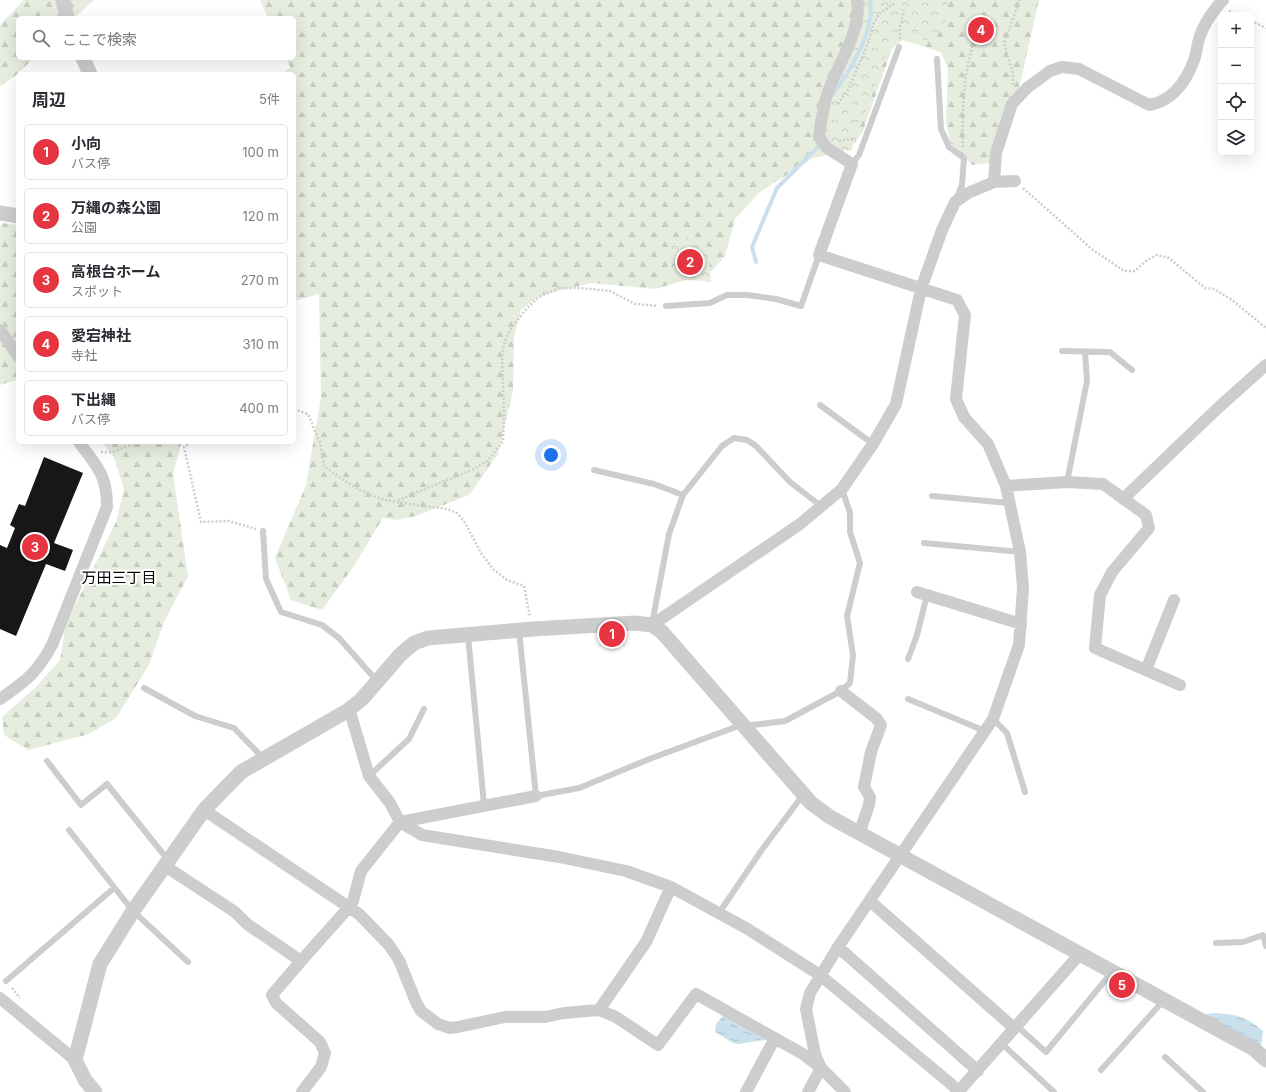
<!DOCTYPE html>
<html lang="ja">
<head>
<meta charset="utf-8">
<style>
	body { margin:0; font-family:Inter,"Noto Sans JP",sans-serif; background:#f7f7f7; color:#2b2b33 }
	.controls { position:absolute; right:12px; top:12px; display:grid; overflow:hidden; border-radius:6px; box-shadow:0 4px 16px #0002 }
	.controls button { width:36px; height:36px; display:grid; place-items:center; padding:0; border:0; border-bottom:1px solid #e1e1e2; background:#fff; color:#2b2b33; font:20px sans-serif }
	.you { position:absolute; left:551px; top:455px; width:14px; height:14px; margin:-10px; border:3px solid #fff; border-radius:50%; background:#1a73e8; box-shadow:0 0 0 6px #1a73e833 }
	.badge { display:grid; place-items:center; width:26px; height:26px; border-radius:50%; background:#e63441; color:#fff; font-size:13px; font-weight:700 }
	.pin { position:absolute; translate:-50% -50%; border:2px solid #fff; box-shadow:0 1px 4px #0006 }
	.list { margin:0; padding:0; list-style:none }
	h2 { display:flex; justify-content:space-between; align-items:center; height:52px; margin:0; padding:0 16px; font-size:17px }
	h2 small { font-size:13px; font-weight:400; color:#7c7c81 }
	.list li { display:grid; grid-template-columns:26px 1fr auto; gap:12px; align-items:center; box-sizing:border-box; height:56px; margin:0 8px 8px; padding:0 8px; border:1px solid #e1e1e2; border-radius:6px }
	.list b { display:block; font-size:15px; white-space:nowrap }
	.list p { margin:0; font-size:13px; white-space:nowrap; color:#7c7c81 }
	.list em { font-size:13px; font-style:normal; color:#7c7c81 }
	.icon { flex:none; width:22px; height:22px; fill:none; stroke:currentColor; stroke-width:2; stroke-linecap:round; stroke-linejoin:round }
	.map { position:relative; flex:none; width:1266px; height:1092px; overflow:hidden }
	.search { position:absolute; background:#fff; box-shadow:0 4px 16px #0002; left:16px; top:16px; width:280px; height:44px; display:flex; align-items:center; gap:10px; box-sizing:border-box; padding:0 14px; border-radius:6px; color:#7c7c81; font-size:15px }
	.panel { position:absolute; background:#fff; box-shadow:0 4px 16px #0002; left:16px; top:72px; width:280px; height:372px; border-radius:6px }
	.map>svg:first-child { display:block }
	.forest { fill:url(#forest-firs) }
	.park { fill:url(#park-crowns) }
	.water { fill:url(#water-ripples) }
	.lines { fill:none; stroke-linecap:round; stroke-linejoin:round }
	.stream { stroke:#cbe0ed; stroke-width:4 }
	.building { fill:#171717 }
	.path { stroke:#cdcdcd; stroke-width:2.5; stroke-dasharray:2 2; stroke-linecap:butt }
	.service { stroke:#cdcdcd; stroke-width:6 }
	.minor { stroke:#cdcdcd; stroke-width:12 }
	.tertiary { stroke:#cdcdcd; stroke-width:15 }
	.labels { text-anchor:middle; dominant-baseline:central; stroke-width:4; stroke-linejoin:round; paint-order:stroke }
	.neighbourhood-label { font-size:15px; fill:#000; stroke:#fff }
</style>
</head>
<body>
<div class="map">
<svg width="1266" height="1092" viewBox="0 0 1266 1092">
	<defs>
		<pattern id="forest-firs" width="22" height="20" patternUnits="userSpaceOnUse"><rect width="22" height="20" fill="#e6eddf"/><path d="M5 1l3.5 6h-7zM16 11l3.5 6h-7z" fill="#c6ccc0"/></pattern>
		<pattern id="park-crowns" width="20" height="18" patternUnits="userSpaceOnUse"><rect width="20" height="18" fill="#e6eddf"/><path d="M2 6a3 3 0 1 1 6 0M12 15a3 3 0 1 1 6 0" fill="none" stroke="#c6ccc0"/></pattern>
		<pattern id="water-ripples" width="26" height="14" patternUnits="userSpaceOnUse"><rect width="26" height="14" fill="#cbe0ed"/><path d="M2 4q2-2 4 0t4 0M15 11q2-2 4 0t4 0" fill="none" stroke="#afc0cc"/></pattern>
	</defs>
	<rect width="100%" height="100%" fill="#fff"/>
	<path class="forest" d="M24 0H94L74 18H18V58H34L15 76 0 86V25Z
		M260 0H1039L1021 80 1008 124 991 163 972 165 950 142 946 123 948 68 941 52 902 40 892 49 863 131 853 145 841 152 813 158 760 192 735 219 725 256 710 273 655 289 591 283 539 296 521 310 514 337 513 391 498 454 469 495 416 516 398 520 383 518 354 566 322 610 291 600 275 558 306 485 321 397 319 294 294 301V74H283L290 67 286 58H294V18H268Z
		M3 223 18 225V373L16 380 0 385V227Z
		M102 442H183L181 445 173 474 188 576 164 622 149 665 116 718 89 734 28 750 4 735 2 717 35 688 60 660 66 624 116 522 124 490 115 459Z"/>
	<path class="park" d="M864 0H947L946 21 933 41 905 37 892 39 851 151C843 150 831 150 827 141 809 109 873 40 864 0Z
		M691 237 708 247 711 282 672 278 669 244Z"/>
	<path class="water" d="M1216 1013C1238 1015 1246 1016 1263 1031L1261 1047 1205 1014Z
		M723 1016H726L763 1038 764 1040 738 1044 733 1043 715 1032 716 1024Z"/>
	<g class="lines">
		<path class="stream" d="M833 94C850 71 876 30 870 0
			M756 262 752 247 777 188 821 144"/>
	</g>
	<path class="building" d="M974 18 992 25 986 42 967 35Z
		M44 457 83 473 54 543 73 550 65 571 46 564 16 636 0 629V545L7 548 15 528 10 525 19 504 25 506Z"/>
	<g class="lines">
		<path class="path" d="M1229 11 1238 15
			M1251 21 1266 28
			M900 39V27L904 10
			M1013 85V74L1004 43 1020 0
			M838 104 848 90 869 41 873 24 880 13 895 3
			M839 141 852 139 856 141
			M963 147C962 112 963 75 974 41
			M1023 188 1093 250 1124 271H1135L1147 260 1157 255 1169 258 1205 288 1214 289 1232 300 1266 328
			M294 409 308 414 320 443 324 466C342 480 363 494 386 500 406 504 427 506 447 509L457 513 464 521 481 553 493 569 507 580 524 586 530 617
			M191 442 184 447 201 522 229 521 256 529
			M101 452H113L138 442
			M398 500 474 469 487 461 495 452 503 441 504 414 502 354 505 341 510 330 527 308 539 297 559 288H581L610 291 635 304 658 306
			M12 988 20 998"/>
		<path class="service" d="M937 59 941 129 949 147 964 158 962 185 956 199
			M852 164 859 155 899 47
			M666 306 710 303 727 295H747L776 299 801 306 819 255
			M1062 351 1110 352 1132 370
			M820 405 873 444
			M594 470 654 484 683 495
			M1067 482 1087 381 1085 352
			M932 496 1009 503
			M263 531 266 579 281 612 322 625 339 638 377 681
			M924 543 1020 552
			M652 624 669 534 683 495 722 446 734 438 747 440 756 446 790 482 821 506
			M519 630 536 796 579 788 652 758 741 725
			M468 635 484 805
			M908 659 917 635 927 595
			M144 688 195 716 234 728 263 758
			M908 699 985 731
			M993 719 1007 733 1025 792
			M745 726 785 721 841 691 850 683 853 655 847 616 860 563 850 532V513L842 489
			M47 761 81 805 107 784 168 860
			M369 776 409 739 424 709
			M69 830 133 911 188 962
			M719 913 761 851 803 795
			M1216 943 1243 942 1263 935 1266 946
			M6 981 114 888
			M1017 1026 1046 1052 1112 972
			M1001 1043 1054 1092
			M1165 1057 1203 1092
			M1101 1070 1164 1000"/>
		<path class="minor" d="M994 182 996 153 1012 104 1027 88 1050 71 1062 67 1079 69 1149 105C1172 101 1186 82 1194 60 1197 52 1197 44 1200 36 1204 24 1214 9 1223 0
			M0 330 18 356
			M1006 486 1067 482 1103 484 1146 515 1149 528 1112 572 1100 595 1095 648 1180 685
			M1123 499 1219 407 1266 365
			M917 592 1021 624
			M652 625 800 524 842 489 873 444 896 404 921 289 942 230 955 202 968 193 994 182 1015 181
			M1146 670 1174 600
			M841 691 876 718 881 725 871 752 864 787 870 797 869 805 859 834
			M0 699C26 681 37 673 52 645L107 507C107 474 97 467 79 442
			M347 711 351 715 369 776 390 803 400 822 422 835 559 857 626 871 671 887 746 928 820 975 951 1084 959 1092
			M204 810 359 914 389 945 399 960 416 1002 421 1011 438 1024 450 1028 458 1027 505 1017H545L564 1013 599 1010 616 1017 658 1045 696 994 803 1054 821 1068 808 1092
			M165 866 235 912 247 924 301 961 350 906 353 901 361 871 400 822 536 796
			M870 901 1014 1028
			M838 947 978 1071
			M301 961 272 995 276 1003 320 1042 325 1053 321 1067 302 1092
			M0 998 75 1060
			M599 1010 646 942 671 887
			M746 1092 775 1038
			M845 1092 821 1068 815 1054 806 1009 810 993 838 947 993 719 1019 645 1023 588 1020 552 1006 486 988 444 964 417 956 399 965 315 957 300 819 255 852 164 827 148 819 137C821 119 824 101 831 84 841 61 862 26 857 0
			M958 1092 1080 954"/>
		<path class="tertiary" d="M63 0 67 18
			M83 58 90 74
			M0 213 18 216
			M95 1092 85 1080 75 1060 100 964 133 911 204 810 241 772 347 711 362 699 400 655 414 643 428 638 533 629 635 623 652 625 662 632 811 803 830 817 1228 1035 1254 1049 1266 1060"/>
	</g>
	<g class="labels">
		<g class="neighbourhood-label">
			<text x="119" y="577">万田三丁目</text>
		</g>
	</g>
</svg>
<div class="controls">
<button>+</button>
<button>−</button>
<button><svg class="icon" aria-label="locate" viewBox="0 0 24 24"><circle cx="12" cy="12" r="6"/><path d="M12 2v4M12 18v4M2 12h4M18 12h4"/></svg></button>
<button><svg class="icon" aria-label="layers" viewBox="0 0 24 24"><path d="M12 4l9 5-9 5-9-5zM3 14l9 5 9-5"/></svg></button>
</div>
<div class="you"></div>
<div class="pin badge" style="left:612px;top:634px">1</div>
<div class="pin badge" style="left:690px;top:262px">2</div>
<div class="pin badge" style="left:35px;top:547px">3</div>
<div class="pin badge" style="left:981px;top:30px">4</div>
<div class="pin badge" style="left:1122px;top:985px">5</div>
<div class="search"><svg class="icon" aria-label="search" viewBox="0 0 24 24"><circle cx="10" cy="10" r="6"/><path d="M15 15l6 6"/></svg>ここで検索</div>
<section class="panel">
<h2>周辺<small>5件</small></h2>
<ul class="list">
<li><span class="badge">1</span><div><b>小向</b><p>バス停</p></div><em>100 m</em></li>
<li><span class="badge">2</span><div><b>万縄の森公園</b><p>公園</p></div><em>120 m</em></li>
<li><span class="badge">3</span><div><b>高根台ホーム</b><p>スポット</p></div><em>270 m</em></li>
<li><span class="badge">4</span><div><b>愛宕神社</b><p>寺社</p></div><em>310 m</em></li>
<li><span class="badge">5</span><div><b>下出縄</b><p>バス停</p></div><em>400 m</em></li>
</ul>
</section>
</div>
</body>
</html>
